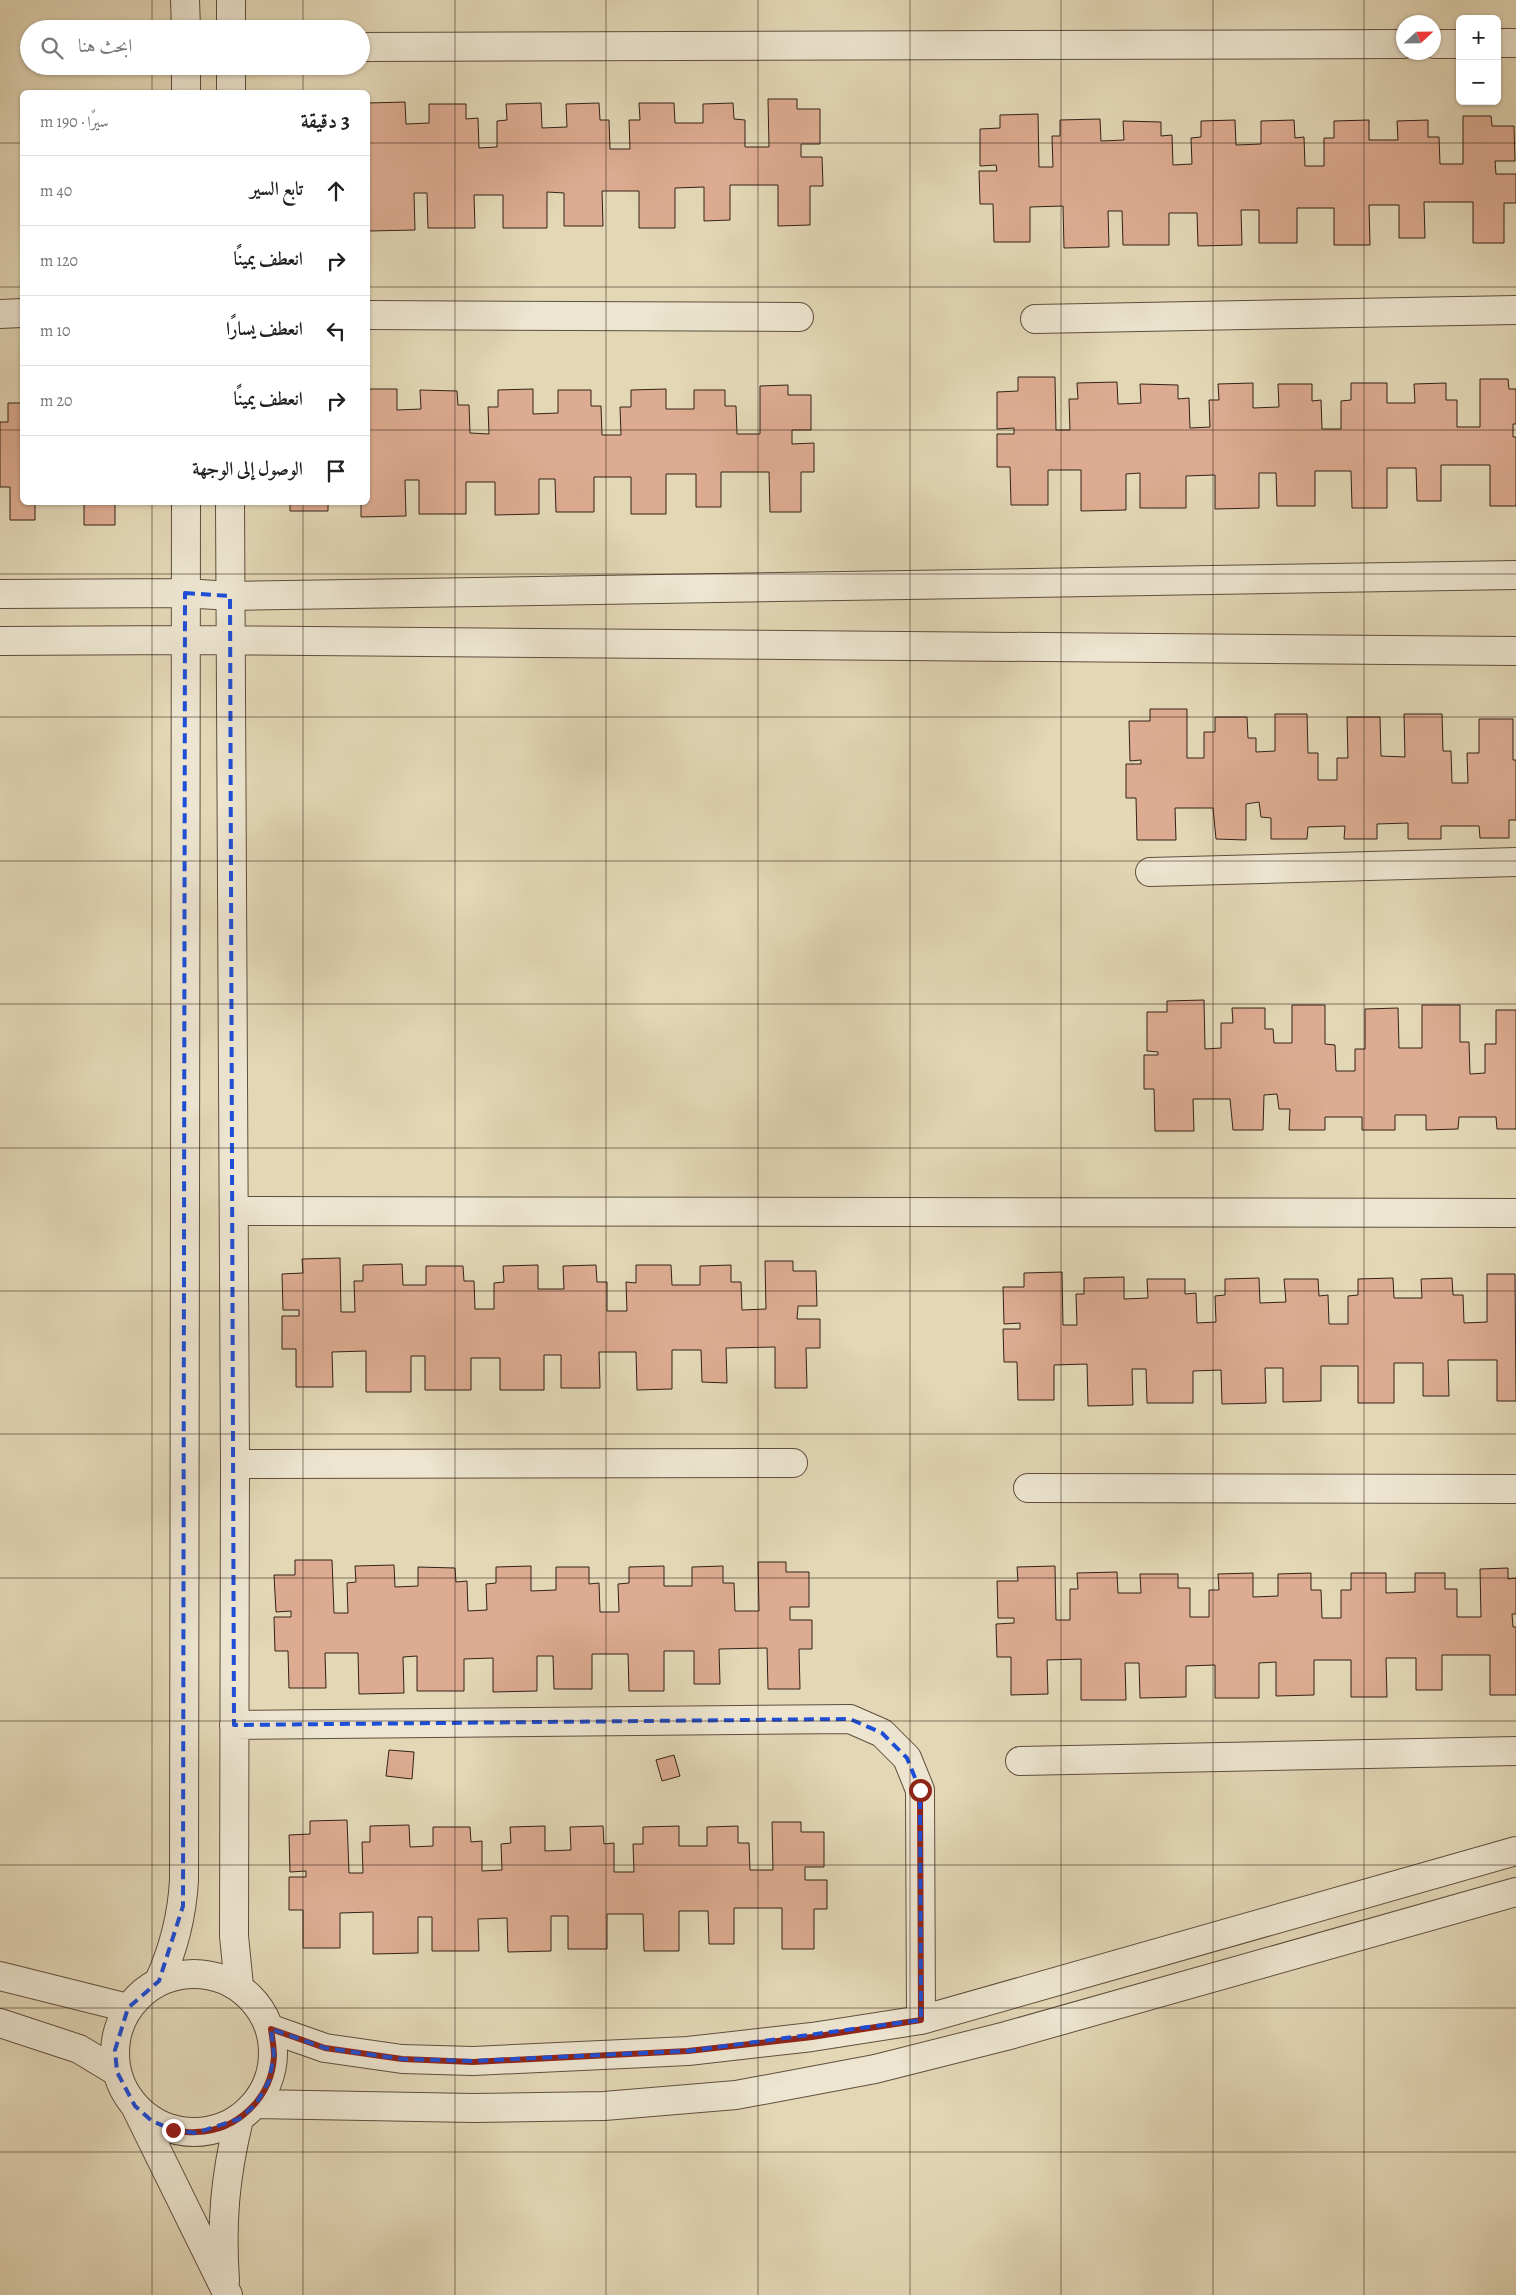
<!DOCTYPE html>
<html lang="ar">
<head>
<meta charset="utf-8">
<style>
	body { margin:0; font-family:Alegreya,Amiri,serif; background:#f6f6f6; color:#222; direction:rtl }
	.controls { position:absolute; right:15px; top:15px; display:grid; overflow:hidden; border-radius:8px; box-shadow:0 1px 4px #0004 }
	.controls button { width:45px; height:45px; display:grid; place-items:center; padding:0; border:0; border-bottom:1px solid #e0e0e0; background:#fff; color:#222; font:25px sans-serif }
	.compass { position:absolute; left:1396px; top:15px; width:45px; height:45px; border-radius:50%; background:#fff; box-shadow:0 1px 4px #0004; rotate:68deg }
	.stop { position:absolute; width:15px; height:15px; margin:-11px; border:4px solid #8f2418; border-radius:50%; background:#fff }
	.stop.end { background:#8f2418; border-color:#fff; box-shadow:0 1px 5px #0008 }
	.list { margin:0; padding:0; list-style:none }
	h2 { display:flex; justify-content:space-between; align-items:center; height:65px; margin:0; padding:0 20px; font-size:21px }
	h2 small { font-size:16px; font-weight:400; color:#767676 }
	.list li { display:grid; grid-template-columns:32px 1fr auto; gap:15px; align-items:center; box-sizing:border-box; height:70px; padding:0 20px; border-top:1px solid #e0e0e0 }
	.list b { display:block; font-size:19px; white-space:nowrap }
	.list em { font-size:16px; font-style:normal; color:#767676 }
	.icon { flex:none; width:28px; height:28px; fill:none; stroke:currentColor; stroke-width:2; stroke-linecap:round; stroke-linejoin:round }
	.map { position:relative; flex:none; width:1516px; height:2295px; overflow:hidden; direction:ltr }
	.search { position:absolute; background:#fff; box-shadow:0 1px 4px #0004; left:20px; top:20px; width:350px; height:55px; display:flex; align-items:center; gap:12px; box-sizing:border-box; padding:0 18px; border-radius:28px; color:#767676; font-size:19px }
	.panel { position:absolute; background:#fff; box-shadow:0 1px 4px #0004; left:20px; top:90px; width:350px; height:415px; border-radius:8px; direction:rtl }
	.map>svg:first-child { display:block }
	.building { fill:#ddab91; stroke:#332216 }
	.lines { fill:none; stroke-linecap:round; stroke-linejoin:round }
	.minor-casing { stroke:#5f4f3e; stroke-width:30 }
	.minor { stroke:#ede5d0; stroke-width:28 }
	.route { stroke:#8f2418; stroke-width:6 }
	.marked { fill:none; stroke:#1d4ed8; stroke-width:4; stroke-dasharray:10 6; stroke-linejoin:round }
	.grid { fill:none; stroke:#332216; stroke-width:1; stroke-opacity:0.55 }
</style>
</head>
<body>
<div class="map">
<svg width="1516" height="2295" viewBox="0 0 1516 2295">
	<rect width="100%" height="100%" fill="#e3d7b6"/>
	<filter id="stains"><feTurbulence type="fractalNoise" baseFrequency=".004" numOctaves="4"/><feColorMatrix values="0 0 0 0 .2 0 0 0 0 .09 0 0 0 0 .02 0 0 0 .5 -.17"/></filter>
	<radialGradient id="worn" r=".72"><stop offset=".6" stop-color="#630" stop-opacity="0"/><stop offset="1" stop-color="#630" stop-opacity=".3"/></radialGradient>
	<path class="building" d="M768 99H797V109H820V144H801V157H822L823 186H810V225L778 226V185H730V220L704 221V187L675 188V228H639V191H602L603 226H564V193L547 192V228H503V195H474L475 228H428L427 193H414L415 230 369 231 368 103 405 102 406 124 429 123V104H466V119L478 118 479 148 497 147V121L507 120 506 104 541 103 542 128 567 127 566 104 599 103 600 120H609L610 149H630L629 120H640L639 103H674L675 123H703V104L733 103 734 119 745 120V147H769Z
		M1038 114 1039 167H1053L1052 136H1060V120L1100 119 1101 141 1124 140 1123 121 1161 122V136L1172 135 1173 165 1192 164 1191 138 1201 137V121L1235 120 1236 145 1261 144V121L1294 120 1295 138 1304 137 1305 166H1324V138H1334V121L1369 120V140H1398L1397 121 1428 120V137H1439L1440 164H1463V116H1491L1492 126H1514L1515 161H1495L1496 174H1516V203H1504V243H1473V202H1424L1425 238H1399V205H1369L1370 245H1334V208H1297V243H1259V210H1241L1242 245 1198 246 1197 213H1169V245H1123L1122 211H1108L1109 247 1064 248 1063 206 1030 207V242H994L993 204H980L979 171H997L996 165 980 166V129L1000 128V115Z
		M1018 377H1055L1056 430H1070L1069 399H1078L1077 383 1117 382 1118 404 1141 403 1140 384 1178 385V399L1189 398 1190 428 1210 427 1209 400H1219L1218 384 1253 383V408L1279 407 1278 384H1312V401L1321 400 1322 429H1341V401L1351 400V383H1387V403H1415L1414 384 1446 383V400H1457V427H1480V379H1508L1509 389H1516V424H1513V437H1516V506H1490V465H1441V501H1417L1416 468H1387V508H1352L1351 471H1315V506H1277L1276 473H1259V508L1215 509V475L1186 476V508H1140V473L1126 474V510L1081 511V470H1048V505H1011L1010 467H997V434H1014V428L997 429V392L1018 391Z
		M788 385V395H811V430H792V444L814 443V472H801V512H770L769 472H721V507H696V474H666V514H631V477H594V512H556L555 479H539V514L495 515V482H466V514H419V480H405L406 516 361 517V502H368V389H397V410L421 409 420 390 457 391 458 405H469L470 433 489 434 488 407H498V390L533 389V414L558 413V390H591V406H601L602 435H621L620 407H631V390L666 389V409H694V390H725V406H736L737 434H760V386Z
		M8 403H22V502H35V520H10V487H0V422H8Z
		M84 502H115V525H84Z
		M290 502H328V511H290Z
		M1150 709H1187V758H1204V732H1215V717H1247L1248 738H1256V752L1275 751V714H1307L1308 753H1318V780H1337V758H1348L1347 717H1380L1381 756 1405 757 1404 714H1442L1443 751H1451L1452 783H1468L1467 753H1479V719H1513V760H1516V820H1509V838H1480L1479 826H1441V839H1408V823L1377 824V839H1344L1345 826 1308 827 1307 839H1271V818L1261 817 1259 802 1246 804V840L1216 839 1213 808H1175L1176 840H1137L1136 798H1126V764H1141V760L1130 761 1129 721H1150Z
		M1204 1000 1205 1049 1221 1048V1023H1233L1232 1008H1265V1029H1273L1274 1043H1292V1005H1325V1044L1335 1045 1336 1071H1355V1049H1365V1009L1398 1008 1399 1048H1422V1005H1460V1042H1469L1470 1074 1485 1073V1044H1496V1010H1516V1129H1497L1496 1117H1459L1458 1129 1426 1130V1115H1395V1130H1362V1117H1325V1130H1289L1290 1109H1279L1277 1094 1264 1095 1263 1130H1233L1230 1099H1193L1194 1131H1155L1154 1089H1144V1055H1158V1052L1147 1051V1012H1167V1001Z
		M340 1258 341 1312H355L354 1281H363V1265L402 1264 403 1285H426V1266H463L464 1281H474L475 1309H494V1283L504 1282 503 1266 538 1265V1289H564L563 1266 596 1265 597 1282H607V1311H627L626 1282 636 1283V1265H671L672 1285H700V1266L731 1265V1282H741L742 1310 766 1309 765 1261H793V1271H816L817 1306H798L797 1319H820V1348H806L807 1388H775V1347L726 1348 727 1383 702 1382 701 1350H672V1389L637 1390 636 1352H599L600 1388H561V1355H544V1390H500V1358H471V1390H425V1356H411V1392H366V1351L332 1352 333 1387H296V1349H282V1316H299V1310H283L282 1274 303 1273 302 1259Z
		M1062 1272 1063 1325H1077L1076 1294H1084V1278L1124 1277V1299L1148 1298 1147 1279H1185V1294L1196 1293 1197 1323 1216 1322 1215 1296 1225 1295V1279L1259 1278 1260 1303 1286 1302 1284 1279H1318L1319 1296 1328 1295 1329 1324H1348V1296L1358 1295V1279L1393 1278 1394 1298H1422L1421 1279 1452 1278 1453 1295H1463L1464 1323 1487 1322V1274H1515L1516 1401H1497V1360H1448L1449 1396H1423V1363H1394V1403H1358V1366H1321V1401L1283 1402V1368H1265L1266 1403 1222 1404 1221 1370 1193 1371V1403H1147L1146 1369H1132L1133 1405 1088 1406 1087 1364 1054 1365V1400H1018L1017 1362H1004L1003 1329H1020V1323L1004 1324 1003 1287H1024V1273Z
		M295 1560H332L334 1613H348L347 1583 356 1582 355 1566 394 1565 395 1587 418 1586V1567L455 1568 456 1582 467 1581 468 1611 487 1610 486 1584 496 1583V1567L531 1566V1591L556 1590V1567H589V1584L599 1583 600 1612H619L618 1584 629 1583V1567L664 1566V1586H692V1567L723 1566V1583H734L735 1611H759L758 1562H786V1572H809V1607H790V1620H812V1649H799L800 1689H768L767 1648 719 1649 720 1684H694V1651H664V1691H629L628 1654H592V1689H554L553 1656H537V1691L493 1692V1658L464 1659V1691H417V1656L403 1657 404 1693 359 1694 358 1653H325L326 1688H289L288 1651H275L274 1617H291V1611L276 1612 274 1575H295Z
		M1055 1566 1056 1620H1070V1589H1078L1077 1573 1117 1572 1118 1593H1141L1140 1574H1178V1588H1190V1617H1209V1590H1219L1218 1574 1253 1573V1597L1278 1596V1574L1311 1573V1590H1321L1322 1618H1341V1590H1351V1573H1386V1593L1415 1592V1573H1445V1589H1457V1617H1481L1480 1569 1508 1568V1579L1516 1578V1614H1512L1513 1627H1516V1695H1490V1655H1442V1690H1416V1658H1386L1387 1697H1351V1660H1314V1695L1276 1696V1662L1259 1663V1698H1215V1665L1186 1666V1697L1140 1698 1139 1663H1125L1126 1700H1081V1659L1047 1660 1048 1694 1011 1695V1657H997L996 1624 1014 1623V1618H998L997 1581H1018L1017 1567Z
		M389 1750 414 1752 412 1779 386 1776Z
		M674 1755 680 1776 662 1781 656 1760Z
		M347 1820 349 1873H363L362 1842H370V1826L409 1825 410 1847 433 1846V1827H470L471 1842 482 1841V1871L502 1870 501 1844 511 1843 510 1827 545 1826V1851L571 1850 570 1827 603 1826 604 1844 614 1843V1872H634L633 1844H643V1827L679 1826V1846H707V1827L738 1826V1843H749L750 1870H773L772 1822H801V1832H824V1867H805V1880H827V1909H814V1949H782V1908H734V1944H709L708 1911H679V1951H644L643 1914H607V1949H568V1916H551V1951L508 1952 507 1918 478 1919 479 1951H432V1917H418V1953L373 1954V1912L340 1913V1948H303V1910H289V1877H306V1871L290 1872 289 1835 310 1834V1821Z"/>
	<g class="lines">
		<g class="minor-casing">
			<path id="minor" d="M185 0 186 29
				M231 0V29
				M1497 43H1516
				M1434 44H1460
				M361 47 1404 44
				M186 66V92
				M231 92V66
				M0 314 22 313
				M368 315 799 317
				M1035 319 1516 310
				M230 502 235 1464 234 1936 239 1986
				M0 594 185 593 230 596 1516 575
				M0 641 185 640 1516 651
				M1150 872 1516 862
				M234 1211 1516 1213
				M235 1464 793 1463
				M1028 1488 1516 1489
				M234 1725 850 1719 882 1733 907 1758 920 1790 921 2020
				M1020 1761 1516 1751
				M115 2053a79 79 0 1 1 158 0a79 79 0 1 1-158 0Z
				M0 1976 128 2008
				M159 1981C174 1948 182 1917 184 1880L186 502
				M0 2023 79 2049 117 2072
				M271 2029 325 2048 402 2059 473 2061 688 2051 812 2037 921 2020 1516 1851
				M256 2104 473 2108 604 2106 736 2095 875 2069 1006 2036 1516 1892
				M136 2108 228 2295
				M225 2281C221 2222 225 2177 239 2119"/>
		</g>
		<use href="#minor" class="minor"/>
	</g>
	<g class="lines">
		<path class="route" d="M173 2130C181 2131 189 2133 196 2132 238 2131 272 2097 274 2056 274 2047 272 2037 271 2029L325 2048 402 2059 473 2062 688 2051 812 2037 921 2020 920 1790"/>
	</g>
	<path class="marked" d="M185 593 230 596 234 1725 850 1719 882 1733 907 1758 920 1790 921 2020 688 2051 473 2061 402 2059 325 2048 271 2029 274 2055 269 2081 256 2104 239 2119 196 2133 173 2130 152 2121 135 2106 117 2072 115 2050 128 2008 159 1981 183 1906Z"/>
	<path class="grid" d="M152 0V29M303 0V29M455 0V2295M606 0V2295M758 0V2295M910 0V2295M1061 0V2295M1213 0V2295M1364 0V2295M152 66V92M303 66V92M0 143H22M368 143H1516M0 287H22M368 287H1516M0 430H22M368 430H1516M152 502V2295M303 502V2295M0 574H1516M0 717H1516M0 861H1516M0 1004H1516M0 1148H1516M0 1291H1516M0 1434H1516M0 1578H1516M0 1721H1516M0 1865H1516M0 2008H1516M0 2152H1516"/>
	<rect width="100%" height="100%" filter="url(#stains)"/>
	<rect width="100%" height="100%" fill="url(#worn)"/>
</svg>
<div class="controls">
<button>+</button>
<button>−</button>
</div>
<svg class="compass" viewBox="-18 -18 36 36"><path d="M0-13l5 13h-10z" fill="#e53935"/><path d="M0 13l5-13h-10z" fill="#767676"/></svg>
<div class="stop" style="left:920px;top:1790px"></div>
<div class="stop end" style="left:173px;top:2130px"></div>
<div class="search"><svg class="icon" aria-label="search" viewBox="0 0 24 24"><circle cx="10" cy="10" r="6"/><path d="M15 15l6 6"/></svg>ابحث هنا</div>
<section class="panel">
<h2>3 دقيقة<small>سيرًا · 190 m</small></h2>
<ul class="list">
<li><svg class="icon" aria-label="ahead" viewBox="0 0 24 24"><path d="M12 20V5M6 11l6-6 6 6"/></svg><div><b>تابع السير</b></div><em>40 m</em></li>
<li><svg class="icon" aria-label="right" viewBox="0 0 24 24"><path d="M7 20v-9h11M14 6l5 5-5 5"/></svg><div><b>انعطف يمينًا</b></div><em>120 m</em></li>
<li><svg class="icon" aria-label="left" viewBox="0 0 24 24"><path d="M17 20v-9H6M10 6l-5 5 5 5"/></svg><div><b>انعطف يسارًا</b></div><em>10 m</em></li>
<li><svg class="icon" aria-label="right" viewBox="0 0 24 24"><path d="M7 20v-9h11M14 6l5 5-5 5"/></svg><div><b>انعطف يمينًا</b></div><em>20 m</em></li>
<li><svg class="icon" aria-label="arrive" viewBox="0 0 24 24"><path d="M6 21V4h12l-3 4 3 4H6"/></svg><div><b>الوصول إلى الوجهة</b></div></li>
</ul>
</section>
</div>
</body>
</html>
